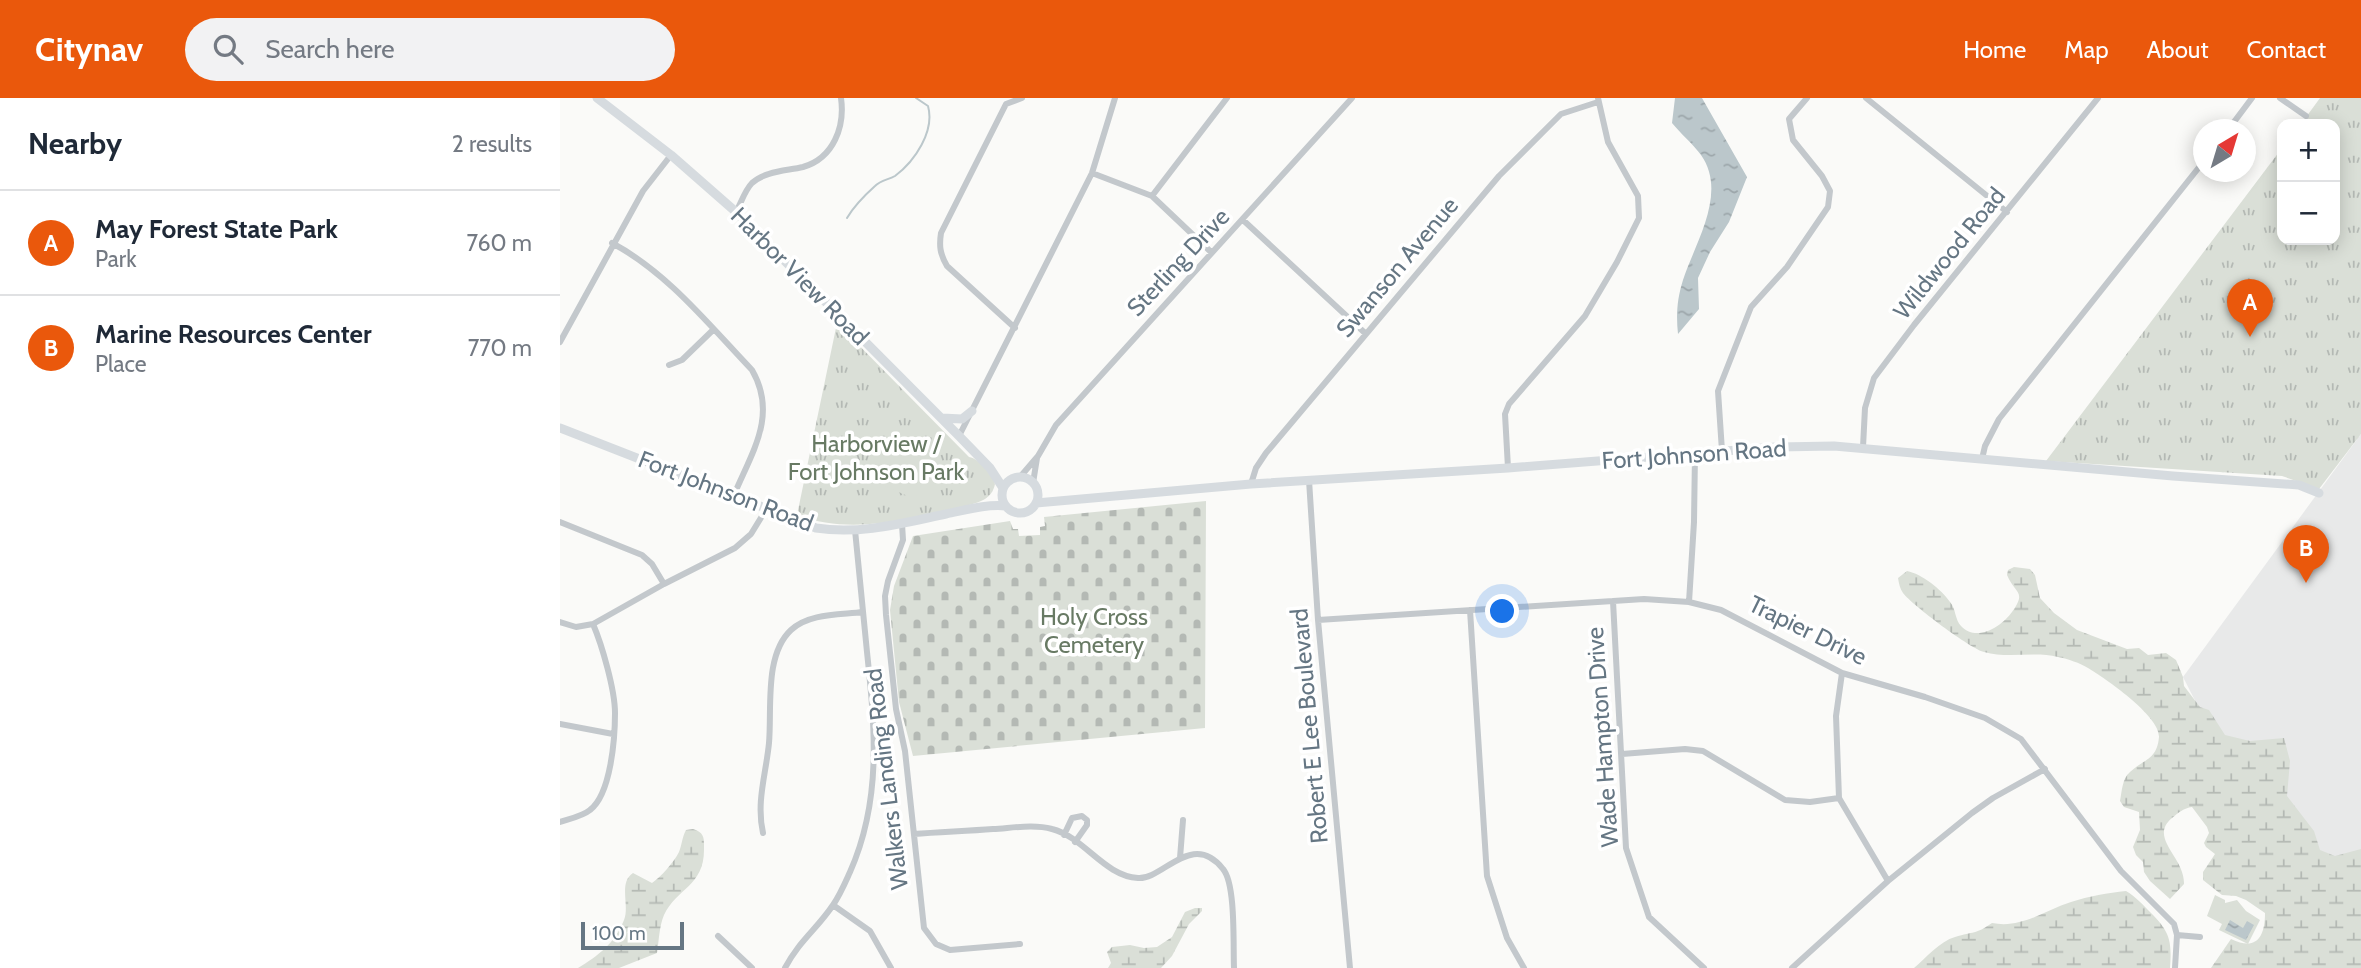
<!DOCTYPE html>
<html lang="en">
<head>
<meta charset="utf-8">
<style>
	body { margin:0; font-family:Cabin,sans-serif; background:#f2f2f3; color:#1f2937 }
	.controls { position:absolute; right:21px; top:21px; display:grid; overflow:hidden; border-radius:14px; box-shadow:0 4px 18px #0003 }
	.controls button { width:63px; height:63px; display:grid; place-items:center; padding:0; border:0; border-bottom:2px solid #e0e1e3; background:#fff; color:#1f2937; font:35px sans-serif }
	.compass { position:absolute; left:1633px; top:21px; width:63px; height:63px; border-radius:50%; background:#fff; box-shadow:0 4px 18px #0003; rotate:38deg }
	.scale { position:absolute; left:21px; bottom:18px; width:103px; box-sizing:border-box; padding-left:7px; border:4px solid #657683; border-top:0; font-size:19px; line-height:24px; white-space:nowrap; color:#657683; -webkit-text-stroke:5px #fff; paint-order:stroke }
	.you { position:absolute; left:943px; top:514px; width:24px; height:24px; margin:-18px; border:5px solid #fff; border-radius:50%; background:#1a73e8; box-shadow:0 0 0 10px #1a73e833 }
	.badge { display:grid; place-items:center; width:46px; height:46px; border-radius:50%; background:#ea580c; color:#fff; font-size:23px; font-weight:700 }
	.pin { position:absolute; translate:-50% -58px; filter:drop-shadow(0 2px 4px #0008) }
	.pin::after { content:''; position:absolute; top:37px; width:24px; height:21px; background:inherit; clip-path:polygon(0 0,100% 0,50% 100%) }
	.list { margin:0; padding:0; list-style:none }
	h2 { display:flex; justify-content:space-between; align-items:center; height:91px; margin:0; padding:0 28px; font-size:30px }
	h2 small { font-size:23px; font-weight:400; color:#747a83 }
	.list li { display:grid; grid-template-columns:46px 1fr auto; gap:21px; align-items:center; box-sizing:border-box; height:105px; padding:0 28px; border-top:2px solid #e0e1e3 }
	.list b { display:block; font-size:26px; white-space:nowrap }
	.list p { margin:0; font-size:23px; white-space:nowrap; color:#747a83 }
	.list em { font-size:23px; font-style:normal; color:#747a83 }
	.icon { flex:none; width:38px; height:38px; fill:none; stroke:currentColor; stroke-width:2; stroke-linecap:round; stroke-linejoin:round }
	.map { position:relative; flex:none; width:1801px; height:870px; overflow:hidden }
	header { display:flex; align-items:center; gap:42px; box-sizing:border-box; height:98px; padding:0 35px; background:#ea580c; color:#fff }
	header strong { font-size:33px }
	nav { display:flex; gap:38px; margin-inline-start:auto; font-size:24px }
	.search { width:490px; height:63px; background:#f2f2f3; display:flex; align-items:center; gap:18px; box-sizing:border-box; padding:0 24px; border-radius:38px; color:#747a83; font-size:26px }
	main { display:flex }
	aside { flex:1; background:#fff }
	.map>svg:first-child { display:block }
	.built { fill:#e8e9e9 }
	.wetland { fill:url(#wetland-marsh) }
	.cemetery { fill:url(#cemetery-stones) }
	.park { fill:url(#park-tufts) }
	.garden { fill:#dadfd7 }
	.water { fill:url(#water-ripples) }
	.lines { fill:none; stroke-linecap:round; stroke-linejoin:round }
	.stream { stroke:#bbc7cb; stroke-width:2 }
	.street { stroke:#c3c8cc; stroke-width:6 }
	.secondary { stroke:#d6dbdf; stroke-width:9 }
	.labels { text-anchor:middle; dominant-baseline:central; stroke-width:7; stroke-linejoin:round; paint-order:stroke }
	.street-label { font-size:24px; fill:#657683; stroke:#fff }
	.park-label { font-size:24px; fill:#687a64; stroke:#fff }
</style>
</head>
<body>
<header>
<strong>Citynav</strong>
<div class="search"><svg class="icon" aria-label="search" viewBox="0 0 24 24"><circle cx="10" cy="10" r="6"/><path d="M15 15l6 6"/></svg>Search here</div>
<nav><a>Home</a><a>Map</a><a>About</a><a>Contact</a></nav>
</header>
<main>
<aside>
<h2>Nearby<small>2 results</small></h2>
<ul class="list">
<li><span class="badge">A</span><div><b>May Forest State Park</b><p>Park</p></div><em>760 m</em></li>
<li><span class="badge">B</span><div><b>Marine Resources Center</b><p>Place</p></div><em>770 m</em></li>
</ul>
</aside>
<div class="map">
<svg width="1801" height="870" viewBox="0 0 1801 870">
	<defs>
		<pattern id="wetland-marsh" width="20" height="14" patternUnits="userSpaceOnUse" patternTransform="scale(1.75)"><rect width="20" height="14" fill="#dadfd7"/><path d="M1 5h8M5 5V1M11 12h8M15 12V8" fill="none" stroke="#b4b9b4"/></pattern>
		<pattern id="cemetery-stones" width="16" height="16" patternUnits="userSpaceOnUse" patternTransform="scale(1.75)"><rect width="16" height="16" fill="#dadfd7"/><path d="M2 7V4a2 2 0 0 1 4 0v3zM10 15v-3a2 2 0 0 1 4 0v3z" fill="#b4b9b4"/></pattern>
		<pattern id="park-tufts" width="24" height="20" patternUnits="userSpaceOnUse" patternTransform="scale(1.75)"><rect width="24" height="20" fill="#dadfd7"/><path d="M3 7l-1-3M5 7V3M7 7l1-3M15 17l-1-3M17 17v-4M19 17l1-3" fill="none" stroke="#b4b9b4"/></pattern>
		<pattern id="water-ripples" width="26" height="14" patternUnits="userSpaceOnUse" patternTransform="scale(1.75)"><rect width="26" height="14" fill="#bbc7cb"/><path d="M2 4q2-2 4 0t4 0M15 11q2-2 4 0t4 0" fill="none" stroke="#9ca6aa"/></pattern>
	</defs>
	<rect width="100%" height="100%" fill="#fafaf8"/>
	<path class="built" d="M1801 336V813L1745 818 1623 579Z"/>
	<path class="wetland" d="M1454 469 1470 471 1475 477 1480 500 1494 515 1517 532 1567 551 1579 550 1588 557 1606 555 1616 562 1623 579 1624 588 1640 609 1649 612 1665 637 1690 643 1724 640 1730 663 1727 698 1754 733 1760 752 1775 758 1801 751V870H1651L1671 841C1696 853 1705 840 1705 815L1686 802 1676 798 1662 797 1643 782V774L1655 756 1646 749 1644 745 1649 735 1647 729 1632 709C1624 710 1618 715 1612 720 1588 740 1625 759 1624 786L1610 801 1590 783 1584 774 1583 764 1576 757 1573 749 1580 732 1579 714 1564 709 1560 703C1562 693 1562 681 1570 674 1584 661 1597 662 1599 639 1600 618 1545 580 1528 570 1520 565 1508 561 1498 559 1474 553 1448 561 1424 554 1411 551 1352 507 1343 495 1340 491 1339 486 1338 480L1347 473C1362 476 1381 491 1390 504 1396 511 1395 522 1401 528 1417 545 1442 528 1452 514 1467 493 1455 496 1447 477L1448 472Z
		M133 731C145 735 144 740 144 752 144 788 117 790 104 817 99 829 99 843 97 855L59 870H18C38 858 55 845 64 822 70 807 58 785 73 775L92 785C101 779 114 764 119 754 122 747 122 739 126 732Z
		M1566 793C1576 799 1583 807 1591 815 1610 834 1612 843 1610 870H1354C1366 860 1380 843 1395 839 1414 833 1415 837 1432 825 1462 831 1485 812 1511 804 1529 798 1548 795 1566 793Z
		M635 810H642V813L629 826 612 858 601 870H548L551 865 547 854 552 849 570 847 584 850 597 849 612 839 625 814Z"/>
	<path class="cemetery" d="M646 403 645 630 353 658 339 604 330 512 334 488 353 438 450 423 453 431H458L459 438 480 437V429L485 428 484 419Z"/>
	<path class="park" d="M1760 0H1801V336L1759 391 1722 378 1486 363 1722 50V142H1775V26H1741Z
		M277 225 409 359C420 361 432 376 435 386 432 401 420 404 406 408 349 420 294 438 237 417Z"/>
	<path class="garden" d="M340 352 371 366 356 398 352 400 323 387 321 382 334 353Z
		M1655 797 1665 802V805L1677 802 1686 813 1700 822 1688 846 1659 832 1662 826 1647 818Z"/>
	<path class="water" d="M1115 0H1142L1187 79 1169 124 1150 154 1138 180 1139 211 1118 236C1116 217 1117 201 1123 182 1135 145 1168 95 1141 57 1134 47 1120 35 1112 25Z
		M1670 822 1683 830 1687 823 1694 827 1686 842 1665 832Z"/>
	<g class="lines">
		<path class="stream" d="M287 120C294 108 305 97 315 88 321 82 328 82 335 78 355 63 375 33 368 8L356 0"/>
		<path class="street" d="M1306 0 1447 114
			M1720 0 1746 18
			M1668 32 1692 0
			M532 75 592 98 651 154
			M592 98 667 0
			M176 114C181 105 185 92 192 85 205 73 226 73 243 69 274 60 285 28 281 0
			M683 122 806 236
			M52 145C108 175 149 227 192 272 218 317 192 354 174 397
			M455 230 387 168C380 156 379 148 381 135L446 6 462 0
			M0 244 83 93 111 57
			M109 267 122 262 153 232
			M399 338 532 75 555 0
			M1303 349 1305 310 1314 280 1354 227 1538 0
			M1162 353 1158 293 1191 209 1227 169 1268 109 1270 93 1262 78 1233 42 1229 21 1247 0
			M1422 361 1425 348 1439 321 1644 63
			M948 370 945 316 949 306 1025 218 1057 164 1079 120 1078 98 1048 44 1038 0
			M460 379 478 358 496 327 792 0
			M749 382 758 522 790 870
			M473 385 477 360
			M691 386 696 370 706 355 939 78 1001 16 1038 4
			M0 424 82 457 92 466 104 486
			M342 426 343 442 328 483 325 498 326 517 336 611 345 653 364 830 376 846 390 852 460 846
			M1053 503 1066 750 1089 819 1144 870
			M1129 504 1134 424 1135 355
			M910 512 927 778 947 840 964 870
			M758 522 1084 501 1129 504 1161 512 1282 575 1365 599 1425 620 1461 641 1561 773 1614 826 1617 837 1615 870
			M0 524 16 529 33 526 104 486 175 450 191 436 207 410
			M1282 575 1276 618 1279 700 1328 783
			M0 626 53 636
			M1062 656 1125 651 1143 653 1225 702 1250 704 1279 700
			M0 724C9 721 23 718 30 712 51 696 55 640 55 615 55 592 42 547 33 526
			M203 735C196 704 206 676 209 645 212 611 204 557 231 532 249 515 280 517 303 514
			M354 736C380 734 407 733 433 731 452 730 474 726 492 731 524 739 544 778 578 780 603 782 632 732 663 771 676 786 673 848 674 870
			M504 737 512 720 522 718 527 722V727L515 744
			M620 760 623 722
			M273 807 310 833 331 870
			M1617 837 1640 839
			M158 838 192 870
			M225 870C239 843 257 831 273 807 280 797 285 785 290 774 322 702 315 630 307 554 303 514 299 473 295 432
			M1232 870 1328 783 1412 715 1433 700 1485 671"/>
		<path class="secondary" d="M37 0 111 57 176 114 399 338 430 370 443 390
			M382 320 402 321 412 313
			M0 330 256 430C300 437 343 425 386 416 406 412 426 406 446 408
			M442 397a18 18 0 1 1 36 0a18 18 0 1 1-36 0Z
			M476 405 691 386 948 370 1216 349 1274 348 1613 378 1739 387 1759 395"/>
	</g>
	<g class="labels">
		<g class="street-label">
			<text transform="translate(1389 155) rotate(-51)">Wildwood Road</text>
			<text transform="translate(618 164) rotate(-47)">Sterling Drive</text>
			<text transform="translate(837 169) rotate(-50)">Swanson Avenue</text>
			<text transform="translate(240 178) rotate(45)">Harbor View Road</text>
			<text transform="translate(1134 356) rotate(-4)">Fort Johnson Road</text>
			<text transform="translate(166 393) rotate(21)">Fort Johnson Road</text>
			<text transform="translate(1248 532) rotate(26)">Trapier Drive</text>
			<text transform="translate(749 628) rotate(-95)">Robert E Lee Boulevard</text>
			<text transform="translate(1042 639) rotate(-94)">Wade Hampton Drive</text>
			<text transform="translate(326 681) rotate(-97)">Walkers Landing Road</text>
		</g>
		<g class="park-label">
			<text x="316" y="345">Harborview /<tspan x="316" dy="28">Fort Johnson Park</tspan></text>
			<text x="534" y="518">Holy Cross<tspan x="534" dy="28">Cemetery</tspan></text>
		</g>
	</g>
</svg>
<div class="controls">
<button>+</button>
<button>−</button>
</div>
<svg class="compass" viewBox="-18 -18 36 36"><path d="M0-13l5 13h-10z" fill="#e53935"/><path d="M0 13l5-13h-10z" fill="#747a83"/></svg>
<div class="scale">100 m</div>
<div class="you"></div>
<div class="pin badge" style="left:1690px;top:239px">A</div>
<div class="pin badge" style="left:1746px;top:485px">B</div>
</div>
</main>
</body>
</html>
